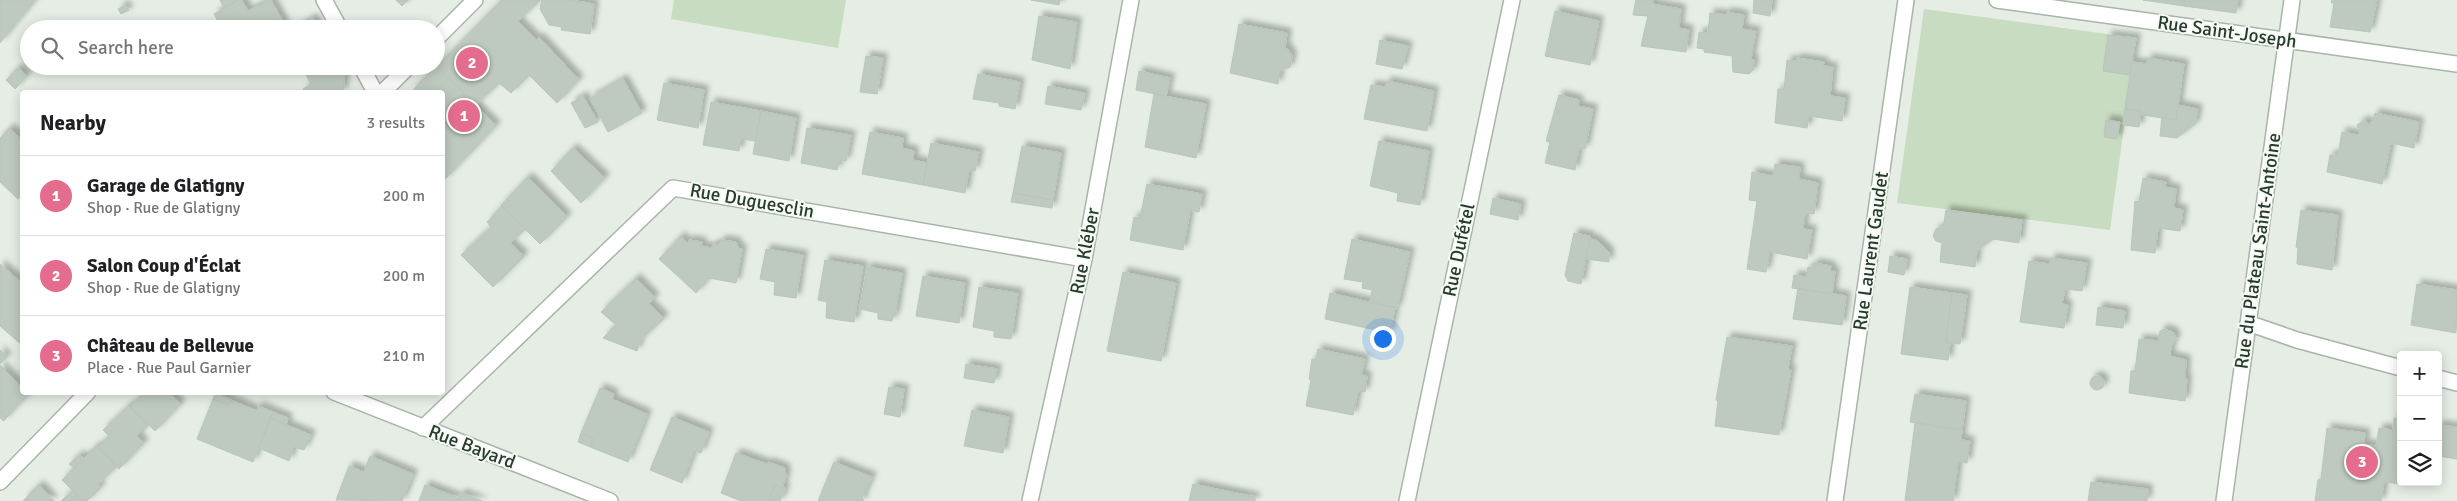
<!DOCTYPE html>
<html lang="en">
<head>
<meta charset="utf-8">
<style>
	body { margin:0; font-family:Signika,sans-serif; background:#f6f6f6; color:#202124 }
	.controls { position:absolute; right:15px; bottom:15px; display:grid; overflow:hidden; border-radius:5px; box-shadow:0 2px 12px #0003 }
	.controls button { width:45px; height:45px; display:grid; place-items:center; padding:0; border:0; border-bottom:1px solid #e0e0e0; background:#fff; color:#202124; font:25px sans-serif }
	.you { position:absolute; left:1382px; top:338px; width:18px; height:18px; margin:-12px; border:4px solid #fff; border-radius:50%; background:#1a73e8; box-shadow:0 0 0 8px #1a73e833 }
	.badge { display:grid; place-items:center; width:32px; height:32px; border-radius:50%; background:#e46c8d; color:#fff; font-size:16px; font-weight:700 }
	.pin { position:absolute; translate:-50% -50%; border:2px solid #fff; box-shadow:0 1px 5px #0006 }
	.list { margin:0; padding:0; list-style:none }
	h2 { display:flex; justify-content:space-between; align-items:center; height:65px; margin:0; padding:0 20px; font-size:21px }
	h2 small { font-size:16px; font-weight:400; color:#757577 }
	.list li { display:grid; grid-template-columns:32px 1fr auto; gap:15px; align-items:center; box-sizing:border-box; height:80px; padding:0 20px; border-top:1px solid #e0e0e0 }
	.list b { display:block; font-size:19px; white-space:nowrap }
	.list p { margin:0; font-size:16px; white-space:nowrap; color:#757577 }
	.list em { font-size:16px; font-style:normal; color:#757577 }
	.icon { flex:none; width:28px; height:28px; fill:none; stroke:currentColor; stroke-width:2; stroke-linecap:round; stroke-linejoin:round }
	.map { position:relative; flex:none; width:2457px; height:501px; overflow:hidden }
	.search { position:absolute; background:#fff; box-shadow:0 2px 12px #0003; left:20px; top:20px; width:425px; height:55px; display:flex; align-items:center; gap:12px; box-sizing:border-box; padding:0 18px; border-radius:28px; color:#757577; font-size:19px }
	.panel { position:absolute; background:#fff; box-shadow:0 2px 12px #0003; left:20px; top:90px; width:425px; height:305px; border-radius:5px }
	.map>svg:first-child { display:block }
	.green { fill:#c7dcc0 }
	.building { fill:#becabf; stroke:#b8c6b9; filter:url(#shadow) }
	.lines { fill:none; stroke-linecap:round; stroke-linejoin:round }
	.minor-casing { stroke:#a8b5a9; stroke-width:18 }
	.tertiary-casing { stroke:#a8b5a9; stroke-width:18 }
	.minor { stroke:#fff; stroke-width:15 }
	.tertiary { stroke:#fff; stroke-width:15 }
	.labels { text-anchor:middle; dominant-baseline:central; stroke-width:4; stroke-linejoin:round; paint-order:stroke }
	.street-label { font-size:19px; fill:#263d2b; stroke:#f6f9f5 }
</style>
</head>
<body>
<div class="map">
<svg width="2457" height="501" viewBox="0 0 2457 501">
	<defs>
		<filter id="shadow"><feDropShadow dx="4.5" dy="-4.5" stdDeviation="2.5" flood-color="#0004"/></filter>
	</defs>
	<rect width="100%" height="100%" fill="#e5ede5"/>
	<path class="green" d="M674 0H846L838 48 671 19Z
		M1924 9 2136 38 2110 230 1897 203Z"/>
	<path class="building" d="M0 0H35L0 43Z
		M220 0H238L224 8Z
		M238 0H242L248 11 271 0 287 29H222L214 14Z
		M396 0H408L402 6Z
		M502 0H540L518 21 537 40 539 37 579 80 557 103 529 75 511 93 499 83 476 105 437 66Z
		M542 0H571L594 4 590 34 561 30 562 27 549 25 540 9Z
		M1031 0H1060L1059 5Z
		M1636 0H1653L1652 4 1681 9 1679 28 1689 30 1686 52 1641 46 1648 16 1633 15Z
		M1754 0H1772L1770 16 1753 13Z
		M2143 0H2185L2184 6Z
		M2185 0H2238L2236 13 2184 6Z
		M2332 0H2377L2370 32 2330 27 2334 3H2331Z
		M125 5 129 10 121 14 118 9Z
		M1555 11 1599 21 1590 65 1545 56Z
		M1727 12 1744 15 1742 29 1756 31 1751 59 1754 60 1753 70 1749 74 1733 72 1732 56 1704 52V49L1697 48 1699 32 1708 33 1710 13 1727 15Z
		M1039 16 1077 22 1070 69 1032 60Z
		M313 18 320 29H294Z
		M1239 24 1287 33 1285 48 1288 49 1292 56 1290 67 1280 71 1278 84 1230 73Z
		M2108 35 2136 38 2130 75 2103 71Z
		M1380 40 1408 46 1402 69 1376 64Z
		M866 56 883 58 877 94 860 92Z
		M1797 58 1824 62 1823 66 1833 67 1830 96 1845 98 1842 121 1809 116 1807 128 1775 123 1778 89H1784L1787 60 1796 61Z
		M2148 58 2184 64 2176 120 2142 115 2141 111 2125 109 2132 62 2147 64Z
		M301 66H341L345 73 343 92H305L303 89 311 84Z
		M437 66 496 126 444 180 442 92H411Z
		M18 68 27 76 15 89 6 80Z
		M1139 71 1170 78 1166 96 1136 90Z
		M978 74 1020 82 1015 109 999 106V103L973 99Z
		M623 79 642 113 608 132 590 98Z
		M1387 81 1434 91 1427 131 1364 119 1371 85 1386 87Z
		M664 83 704 90 698 128 657 120Z
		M1048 86 1085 93 1081 110 1045 104Z
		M1154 94 1206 104 1196 158 1145 147Z
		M1559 95 1579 100 1578 106 1593 109 1585 149 1579 148 1575 170 1545 163 1550 142 1546 141Z
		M583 96 598 122 585 128 571 103Z
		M711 102 761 111 755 141 741 139 739 151 703 145Z
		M2178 105 2198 109 2195 124 2177 138 2160 136 2162 117 2176 120Z
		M2125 109 2141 111 2139 127 2123 125Z
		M761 111 796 118 789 161 753 154Z
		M2375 113 2419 122 2414 148 2391 143 2382 184 2327 172 2330 155H2338L2342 132 2358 135 2360 130 2357 125 2365 120 2368 124 2373 121Z
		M2106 120 2120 122 2117 139 2104 137Z
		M10 128 22 140V169L21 171 22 195 18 199 0 182V138Z
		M807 128 851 135 846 161H839L837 170 801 163Z
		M870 132 903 138 902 148 914 151 913 160 927 163 923 185 862 174Z
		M1379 141 1429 151 1420 205 1397 201 1398 193 1370 186Z
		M931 143 979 152 975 171 969 170 965 193 923 185Z
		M1022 146 1061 153 1053 200 1013 193Z
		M573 148 605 178 581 203 551 171Z
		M1775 164 1800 167 1799 179 1818 183 1814 214 1805 213 1803 229 1812 230 1807 259 1770 252 1766 272 1747 269 1757 201 1749 200 1752 172 1773 176Z
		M528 177 567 217 540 244 501 205Z
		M2143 178 2166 182 2165 187 2176 189 2174 208 2183 210 2180 231 2158 228 2155 253 2131 250 2135 201 2139 202Z
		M1147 184 1202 194 1199 212 1190 210 1183 250 1130 240 1134 217 1140 218Z
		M1013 193 1053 200 1052 208 1011 202Z
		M1493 198 1521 204 1518 220 1490 214Z
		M502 206 525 229 510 243 524 256 493 287 461 255 491 227 487 222Z
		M1946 210 2022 220 2019 243 1993 239 1977 251 1975 267 1940 262 1942 243 1936 241 1933 236 1936 229 1943 228Z
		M2301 210 2338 215 2332 270 2297 264 2298 248 2296 247Z
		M1574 233 1590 236 1581 284 1568 281 1565 275Z
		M681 236 686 242 688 243 689 240 702 242 701 246 712 248 713 244 717 245 722 240 736 242 739 249H742L736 283 709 278 696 293 659 259Z
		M1352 239 1410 252 1397 308 1370 302 1372 290 1362 288 1363 282 1344 279Z
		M1590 239 1596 240 1609 252V262L1586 259Z
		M766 249 803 255 796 298 774 295 775 282 760 279Z
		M1890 256 1907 259 1904 275 1888 272Z
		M2051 258 2087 263 2082 291 2065 289 2062 304 2068 305 2064 328 2020 322 2029 261 2050 264Z
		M825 260 863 266 854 322 826 318 827 302 818 300Z
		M1814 263 1831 266 1830 271H1835L1832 294 1792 288 1794 275 1806 277 1808 267 1813 268Z
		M0 264 22 283V345L0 326Z
		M867 267 902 273 895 316H893L892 321 878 319V313L860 309Z
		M1123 272 1176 283 1161 361 1107 351Z
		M923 276 965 283 959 323 916 316Z
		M636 278 655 298 649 303 664 318 640 341 637 351 603 338 616 325 601 312Z
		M2417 284 2457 290 2456 333 2411 325Z
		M979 287 1018 293 1011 339 994 337V331L973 327Z
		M1910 287 1952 293 1946 342 1950 343 1948 360 1901 354Z
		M1798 288 1846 296 1842 325 1793 319Z
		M1330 293 1395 308 1390 333 1325 319Z
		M1952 293 1967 295 1960 344 1946 342Z
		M2098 307 2125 311 2123 328 2096 325Z
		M2164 329 2173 332 2176 338 2171 347 2170 356 2186 360 2185 378 2187 379 2185 401 2129 393 2131 371H2135L2139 339 2159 341 2160 331Z
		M1727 337 1792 346 1788 369 1791 370 1779 435 1715 426 1718 401 1716 400Z
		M1318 349 1365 359 1361 375 1367 376 1365 392 1358 391 1353 415 1306 406 1311 380 1309 379 1312 359H1316Z
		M0 350 7 357 0 364Z
		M966 364 997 369 994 383 964 378Z
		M0 365 22 387V392L29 394 7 417 0 410Z
		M2090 383a7 7 0 1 1 14 0a7 7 0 1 1-14 0Z
		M889 387 904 389 900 417 884 414Z
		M600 388 614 394 612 399 647 414 628 462 590 447 593 439 581 433Z
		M145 392H168L181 404 155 431 130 407Z
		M216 393 231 400 229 405 213 399Z
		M1915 394 1966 401 1962 430 1910 422Z
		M213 399 229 405 231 400 257 411 258 406 273 412 253 462 197 439Z
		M129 405 148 425 137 436 144 443 119 469 98 447 109 436 103 430Z
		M0 410 7 417 4 421 0 418Z
		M972 410 1009 417 1003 453 964 446Z
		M273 412 288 418 286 425 270 418Z
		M672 417 709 432 701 453 694 451 682 483 650 470Z
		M270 418 311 435 304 450 294 447 289 461 259 448Z
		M2394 418 2401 419V484L2384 482 2381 501H2315L2318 480 2321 479 2327 428 2365 433 2364 444 2376 446 2379 428 2393 430Z
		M1915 423 1962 430 1961 440 1970 441 1967 463 1958 462 1953 501H1905Z
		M2438 425 2457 427V459L2438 456Z
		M581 433 593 439 590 447 578 442Z
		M96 446 117 466 98 484 101 487 87 501H83L62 480Z
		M736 453 767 464 768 462 785 468 786 477 783 485 785 489 775 484 769 501H741L721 493Z
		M79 455 84 458 74 468 69 464Z
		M370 456 413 474 402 501 336 500 349 466 364 472Z
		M834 462 872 477 862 498 864 501H818Z
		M2091 482 2148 489 2147 501H2088Z
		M775 484 785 489 780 501H769Z
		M1193 484 1255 497V501H1189Z
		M39 485 54 501H23Z
		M425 485 459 498 461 493 482 501H419Z
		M73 490 83 501H61Z"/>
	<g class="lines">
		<g class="minor-casing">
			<path id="minor" d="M324 0 340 29
				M1997 0 2457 64
				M361 66 375 92
				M2248 323 2297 340 2401 368
				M2438 378 2457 383
				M334 392 610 501
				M423 428 673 188 1084 259
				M1030 501 1084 259 1131 0
				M1407 501 1512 0
				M1835 501 1906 0
				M2224 501 2292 0"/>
		</g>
		<g class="tertiary-casing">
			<path id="tertiary" d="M436 39 475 0
				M383 92 409 66
				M0 482 88 392"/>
		</g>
		<use href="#minor" class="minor"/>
		<use href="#tertiary" class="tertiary"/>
	</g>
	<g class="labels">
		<g class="street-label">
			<text transform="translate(2227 32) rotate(8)">Rue Saint-Joseph</text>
			<text transform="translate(752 201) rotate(10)">Rue Duguesclin</text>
			<text transform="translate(1459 250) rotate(-78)">Rue Dufétel</text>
			<text transform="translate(1085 251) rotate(-79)">Rue Kléber</text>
			<text transform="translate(1871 251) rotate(-82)">Rue Laurent Gaudet</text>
			<text transform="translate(2258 251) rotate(-82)">Rue du Plateau Saint-Antoine</text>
			<text transform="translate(472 447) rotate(21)">Rue Bayard</text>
		</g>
	</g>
</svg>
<div class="controls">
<button>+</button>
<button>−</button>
<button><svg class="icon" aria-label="layers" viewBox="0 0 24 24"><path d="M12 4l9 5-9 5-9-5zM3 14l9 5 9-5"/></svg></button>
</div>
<div class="you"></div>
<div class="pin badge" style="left:464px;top:116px">1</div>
<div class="pin badge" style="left:472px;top:63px">2</div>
<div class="pin badge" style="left:2362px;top:462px">3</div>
<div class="search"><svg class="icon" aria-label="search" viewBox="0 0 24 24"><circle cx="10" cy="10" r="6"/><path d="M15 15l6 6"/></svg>Search here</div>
<section class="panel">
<h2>Nearby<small>3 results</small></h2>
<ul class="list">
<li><span class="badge">1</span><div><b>Garage de Glatigny</b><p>Shop · Rue de Glatigny</p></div><em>200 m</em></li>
<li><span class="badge">2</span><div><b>Salon Coup d'Éclat</b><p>Shop · Rue de Glatigny</p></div><em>200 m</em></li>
<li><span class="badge">3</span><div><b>Château de Bellevue</b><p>Place · Rue Paul Garnier</p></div><em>210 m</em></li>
</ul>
</section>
</div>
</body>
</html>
